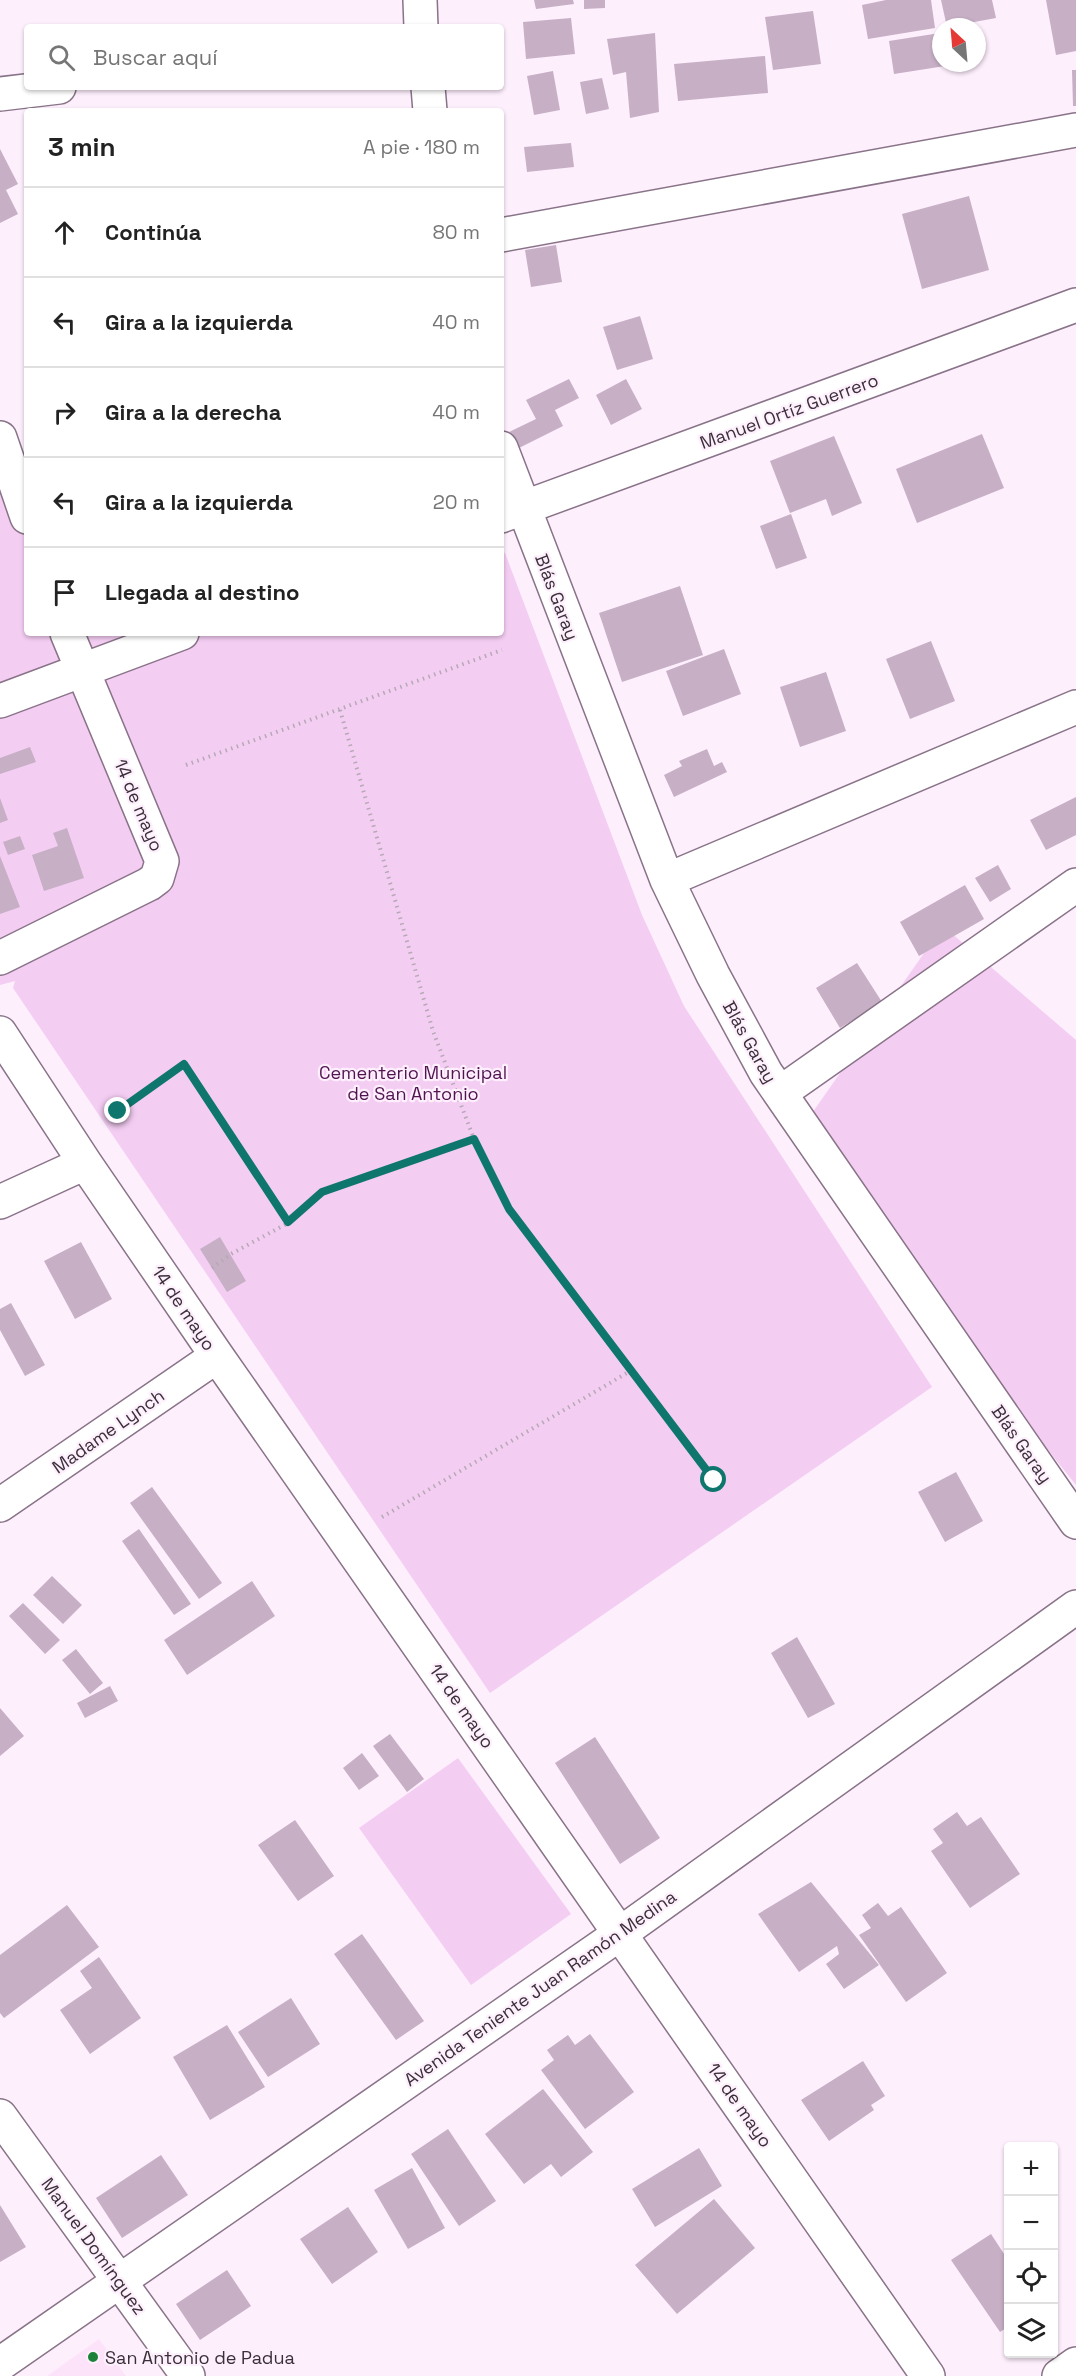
<!DOCTYPE html>
<html lang="es">
<head>
<meta charset="utf-8">
<style>
	body { margin:0; font-family:"Space Grotesk",sans-serif; background:#f2f2f2; color:#222 }
	.controls { position:absolute; right:18px; bottom:18px; display:grid; overflow:hidden; border-radius:6px; box-shadow:0 2px 4px #0004 }
	.controls button { width:54px; height:54px; display:grid; place-items:center; padding:0; border:0; border-bottom:2px solid #e0e0e0; background:#fff; color:#222; font:30px sans-serif }
	.compass { position:absolute; left:932px; top:18px; width:54px; height:54px; border-radius:50%; background:#fff; box-shadow:0 2px 4px #0004; rotate:334deg }
	.stop { position:absolute; width:18px; height:18px; margin:-14px; border:4px solid #0f766e; border-radius:50%; background:#fff }
	.stop.end { background:#0f766e; border-color:#fff; box-shadow:0 2px 6px #0008 }
	.list { margin:0; padding:0; list-style:none }
	h2 { display:flex; justify-content:space-between; align-items:center; height:78px; margin:0; padding:0 24px; font-size:26px }
	h2 small { font-size:20px; font-weight:400; color:#767676 }
	.list li { display:grid; grid-template-columns:39px 1fr auto; gap:18px; align-items:center; box-sizing:border-box; height:90px; padding:0 24px; border-top:2px solid #e0e0e0 }
	.list b { display:block; font-size:22px; white-space:nowrap }
	.list em { font-size:20px; font-style:normal; color:#767676 }
	.icon { flex:none; width:33px; height:33px; fill:none; stroke:currentColor; stroke-width:2; stroke-linecap:round; stroke-linejoin:round }
	.map { position:relative; flex:none; width:1076px; height:2376px; overflow:hidden }
	.search { position:absolute; background:#fff; box-shadow:0 2px 4px #0004; left:24px; top:24px; width:480px; height:66px; display:flex; align-items:center; gap:15px; box-sizing:border-box; padding:0 21px; border-radius:6px; color:#767676; font-size:22px }
	.panel { position:absolute; background:#fff; box-shadow:0 2px 4px #0004; left:24px; top:108px; width:480px; height:528px; border-radius:6px }
	.map>svg:first-child { display:block }
	.built { fill:#fce3fa }
	.green { fill:#f4cdf3 }
	.building { fill:#c7afc6 }
	.lines { fill:none; stroke-linecap:round; stroke-linejoin:round }
	.minor-casing { stroke:#897388; stroke-width:36 }
	.path { stroke:#b6a9b5; stroke-width:4; stroke-dasharray:1.5 4.5; stroke-linecap:butt }
	.minor { stroke:#fff; stroke-width:33 }
	.route { stroke:#0f766e; stroke-width:8 }
	.poi-dot { fill:#1c8237; stroke:#feeffd; stroke-width:2 }
	.labels { text-anchor:middle; dominant-baseline:central; stroke-width:4.5; stroke-linejoin:round; paint-order:stroke }
	.street-label { font-size:18px; fill:#3a3039; stroke:#feeffd }
	.park-label { font-size:18px; fill:#511451; stroke:#feeffd }
	.poi-label { font-size:18px; fill:#3a3039; stroke:#feeffd; text-anchor:start }
</style>
</head>
<body>
<div class="map">
<svg width="1076" height="2376" viewBox="0 0 1076 2376">
	<rect width="100%" height="100%" fill="#feeffd"/>
	<path class="built" d="M99 2339 126 2376H47Z"/>
	<path class="green" d="M27 489V633H501V550L505 553 642 915 684 1006 932 1387 490 1693 13 988 15 981 0 985V493Z
		M943 926 1076 1040V1485L796 1136Z
		M458 1758 571 1914 471 1985 359 1828Z"/>
	<path class="building" d="M534 0H573L574 4 536 9Z
		M584 0H605V8L584 9Z
		M886 0H931L935 28 868 39 862 5Z
		M941 0H992L996 18 947 27Z
		M1046 0H1076V51L1056 55Z
		M813 11 821 64 773 70 765 17Z
		M571 18 575 54 526 59 523 22Z
		M655 33 659 112 630 118 626 72 613 75 607 39Z
		M940 33 941 63H944L945 66 894 74 889 41Z
		M765 56 768 93 678 101 674 64Z
		M1072 70H1076V106H1073Z
		M553 71 560 110 534 115 527 76Z
		M602 78 609 109 586 114 580 82Z
		M571 143 574 167 527 172 524 147Z
		M0 149 18 184 6 190 18 214 0 223Z
		M969 196 989 270 922 289 902 214Z
		M556 245 562 282 531 287 525 250Z
		M640 316 653 359 617 370 603 327Z
		M569 379 579 398 555 410 563 426 517 449 509 432 536 419 526 400Z
		M626 379 642 409 611 425 596 395Z
		M982 434 1004 488 917 523 896 469Z
		M834 436 862 503 832 516 826 499 790 513 770 461Z
		M791 514 807 558 776 569 760 526Z
		M680 586 703 655 622 682 599 613Z
		M931 641 955 701 910 719 886 659Z
		M724 649 741 694 683 716 666 671Z
		M826 672 846 731 800 747 780 687Z
		M30 747 36 762 0 774V758Z
		M707 749 714 766 722 762 727 772 674 797 664 775 682 766 679 761Z
		M1076 797V835L1046 850 1030 820Z
		M0 798 8 820 0 823Z
		M67 828 84 878 44 891 32 855 58 846 53 833Z
		M20 836 25 849 8 855 3 842Z
		M0 856 20 907 0 914Z
		M998 865 1011 889 990 902 975 878Z
		M965 885 984 919 919 956 900 922Z
		M857 963 882 1002 840 1028 816 988Z
		M220 1237 246 1281 227 1292 200 1249Z
		M81 1242 112 1299 75 1319 44 1261Z
		M11 1303 45 1365 25 1376 0 1330V1309Z
		M956 1472 983 1521 945 1542 918 1492Z
		M152 1487 222 1583 199 1599 130 1503Z
		M139 1529 191 1604 174 1615 122 1541Z
		M52 1576 82 1605 63 1624 33 1595Z
		M252 1581 275 1616 187 1675 164 1640Z
		M23 1603 60 1640 45 1654 9 1616Z
		M797 1637 835 1704 808 1718 771 1653Z
		M76 1649 103 1683 90 1694 62 1660Z
		M110 1686 118 1701 85 1718 77 1703Z
		M0 1708 24 1736 0 1756Z
		M390 1734 424 1779 407 1792 373 1746Z
		M595 1737 660 1838 620 1864 555 1763Z
		M362 1753 379 1776 359 1790 343 1768Z
		M957 1812 967 1826 981 1817 1020 1874 970 1908 931 1851 943 1843 933 1829Z
		M295 1820 334 1876 298 1901 258 1845Z
		M811 1882 879 1965 844 1989 826 1964 839 1954 837 1946 799 1972 758 1914Z
		M878 1903 888 1916 901 1907 947 1973 906 2002 859 1935 871 1928 862 1915Z
		M67 1905 99 1947 4 2018 0 2013V1955Z
		M362 1934 424 2021 396 2040 334 1954Z
		M99 1957 141 2018 90 2054 60 2010 92 1988 80 1971Z
		M291 1998 320 2044 268 2077 238 2032Z
		M227 2025 265 2087 210 2120 173 2057Z
		M590 2034 634 2092 585 2129 541 2070 554 2060 547 2050 568 2035 575 2045Z
		M863 2061 885 2096 871 2105 874 2110 829 2141 801 2100Z
		M543 2089 593 2152 561 2177 551 2164 524 2184 485 2134Z
		M448 2129 496 2201 459 2226 411 2154Z
		M699 2148 722 2186 655 2227 632 2189Z
		M161 2155 188 2195 122 2238 96 2198Z
		M412 2168 445 2228 408 2249 374 2190Z
		M714 2199 755 2248 677 2314 635 2265Z
		M0 2205 26 2247 0 2262Z
		M348 2207 378 2252 332 2284 300 2239Z
		M991 2234 1008 2260V2327L1000 2332 951 2260Z
		M227 2270 251 2306 200 2340 176 2304Z"/>
	<g class="lines">
		<g class="minor-casing">
			<path id="minor" d="M420 0 421 27
				M428 87 430 111
				M0 94 59 87
				M501 235 1076 130
				M0 438 27 517
				M501 448 667 880 713 975 766 1073 1076 1522
				M501 516 1076 305
				M0 701 182 633
				M667 880 1076 707
				M0 958 149 884 157 878 162 861 67 633
				M0 1033 85 1163 217 1356 928 2376
				M780 1093 1076 885
				M0 1202 85 1163
				M0 1505 217 1356
				M0 2116 188 2376
				M0 2364 621 1933 1076 1607
				M1059 2376 1076 2364"/>
		</g>
		<path class="path" d="M340 710 433 1031 474 1139 509 1209 714 1480
			M186 765 502 650
			M118 1111 185 1064 288 1223
			M212 1268 231 1254 288 1223 323 1192 474 1139
			M382 1517 632 1370"/>
		<use href="#minor" class="minor"/>
	</g>
	<g class="lines">
		<path class="route" d="M118 1111 184 1064 288 1222 322 1192 474 1139 509 1209 714 1480"/>
	</g>
	<circle class="poi-dot" cx="93" cy="2357" r="6"/>
	<g class="labels">
		<g class="street-label">
			<text transform="translate(789 411) rotate(-20)">Manuel Ortíz Guerrero</text>
			<text transform="translate(557 597) rotate(69)">Blás Garay</text>
			<text transform="translate(139 805) rotate(67)">14 de mayo</text>
			<text transform="translate(750 1042) rotate(61)">Blás Garay</text>
			<text transform="translate(184 1308) rotate(56)">14 de mayo</text>
			<text transform="translate(108 1431) rotate(-35)">Madame Lynch</text>
			<text transform="translate(1022 1444) rotate(55)">Blás Garay</text>
			<text transform="translate(462 1706) rotate(55)">14 de mayo</text>
			<text transform="translate(540 1988) rotate(-35)">Avenida Teniente Juan Ramón Medina</text>
			<text transform="translate(740 2105) rotate(55)">14 de mayo</text>
			<text transform="translate(94 2246) rotate(54)">Manuel Domínguez</text>
		</g>
		<g class="park-label">
			<text x="413" y="1072">Cementerio Municipal<tspan x="413" dy="21">de San Antonio</tspan></text>
		</g>
		<g class="poi-label">
			<text x="105" y="2357">San Antonio de Padua</text>
		</g>
	</g>
</svg>
<div class="controls">
<button>+</button>
<button>−</button>
<button><svg class="icon" aria-label="locate" viewBox="0 0 24 24"><circle cx="12" cy="12" r="6"/><path d="M12 2v4M12 18v4M2 12h4M18 12h4"/></svg></button>
<button><svg class="icon" aria-label="layers" viewBox="0 0 24 24"><path d="M12 4l9 5-9 5-9-5zM3 14l9 5 9-5"/></svg></button>
</div>
<svg class="compass" viewBox="-18 -18 36 36"><path d="M0-13l5 13h-10z" fill="#e53935"/><path d="M0 13l5-13h-10z" fill="#767676"/></svg>
<div class="stop" style="left:714px;top:1480px"></div>
<div class="stop end" style="left:118px;top:1111px"></div>
<div class="search"><svg class="icon" aria-label="search" viewBox="0 0 24 24"><circle cx="10" cy="10" r="6"/><path d="M15 15l6 6"/></svg>Buscar aquí</div>
<section class="panel">
<h2>3 min<small>A pie · 180 m</small></h2>
<ul class="list">
<li><svg class="icon" aria-label="ahead" viewBox="0 0 24 24"><path d="M12 20V5M6 11l6-6 6 6"/></svg><div><b>Continúa</b></div><em>80 m</em></li>
<li><svg class="icon" aria-label="left" viewBox="0 0 24 24"><path d="M17 20v-9H6M10 6l-5 5 5 5"/></svg><div><b>Gira a la izquierda</b></div><em>40 m</em></li>
<li><svg class="icon" aria-label="right" viewBox="0 0 24 24"><path d="M7 20v-9h11M14 6l5 5-5 5"/></svg><div><b>Gira a la derecha</b></div><em>40 m</em></li>
<li><svg class="icon" aria-label="left" viewBox="0 0 24 24"><path d="M17 20v-9H6M10 6l-5 5 5 5"/></svg><div><b>Gira a la izquierda</b></div><em>20 m</em></li>
<li><svg class="icon" aria-label="arrive" viewBox="0 0 24 24"><path d="M6 21V4h12l-3 4 3 4H6"/></svg><div><b>Llegada al destino</b></div></li>
</ul>
</section>
</div>
</body>
</html>
